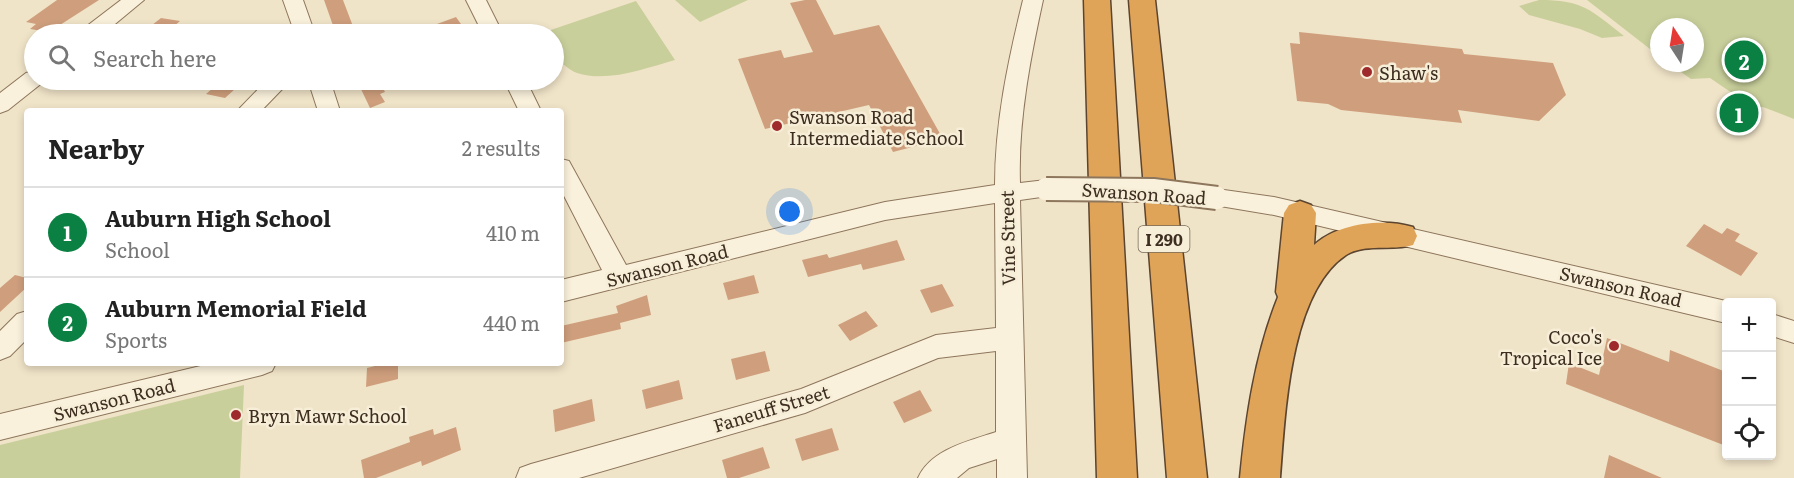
<!DOCTYPE html>
<html lang="en">
<head>
<meta charset="utf-8">
<style>
	body { margin:0; font-family:Literata,serif; background:#f6f6f6; color:#222 }
	.controls { position:absolute; right:18px; bottom:18px; display:grid; overflow:hidden; border-radius:6px; box-shadow:0 3px 9px #0003 }
	.controls button { width:54px; height:54px; display:grid; place-items:center; padding:0; border:0; border-bottom:2px solid #e0e0e0; background:#fff; color:#222; font:30px sans-serif }
	.compass { position:absolute; left:1650px; top:18px; width:54px; height:54px; border-radius:50%; background:#fff; box-shadow:0 3px 9px #0003; rotate:348deg }
	.you { position:absolute; left:790px; top:212px; width:21px; height:21px; margin:-15px; border:4px solid #fff; border-radius:50%; background:#1a73e8; box-shadow:0 0 0 9px #1a73e833 }
	.badge { display:grid; place-items:center; width:39px; height:39px; border-radius:50%; background:#0b8043; color:#fff; font-size:20px; font-weight:700 }
	.pin { position:absolute; translate:-50% -50%; border:3px solid #fff; box-shadow:0 2px 6px #0006 }
	.list { margin:0; padding:0; list-style:none }
	h2 { display:flex; justify-content:space-between; align-items:center; height:78px; margin:0; padding:0 24px; font-size:26px }
	h2 small { font-size:20px; font-weight:400; color:#767676 }
	.list li { display:grid; grid-template-columns:39px 1fr auto; gap:18px; align-items:center; box-sizing:border-box; height:90px; padding:0 24px; border-top:2px solid #e0e0e0 }
	.list b { display:block; font-size:22px; white-space:nowrap }
	.list p { margin:0; font-size:20px; white-space:nowrap; color:#767676 }
	.list em { font-size:20px; font-style:normal; color:#767676 }
	.icon { flex:none; width:33px; height:33px; fill:none; stroke:currentColor; stroke-width:2; stroke-linecap:round; stroke-linejoin:round }
	.map { position:relative; flex:none; width:1794px; height:478px; overflow:hidden }
	.search { position:absolute; background:#fff; box-shadow:0 3px 9px #0003; left:24px; top:24px; width:540px; height:66px; display:flex; align-items:center; gap:15px; box-sizing:border-box; padding:0 21px; border-radius:33px; color:#767676; font-size:22px }
	.panel { position:absolute; background:#fff; box-shadow:0 3px 9px #0003; left:24px; top:108px; width:540px; height:258px; border-radius:6px }
	.map>svg:first-child { display:block }
	.green { fill:#c9cf9b }
	.building { fill:#cf9f7d }
	.lines { fill:none; stroke-linecap:round; stroke-linejoin:round }
	.minor-casing { stroke:#8d765c; stroke-width:2 }
	.highway-casing { stroke:#5b4430; stroke-width:3 }
	.minor { fill:#faf1dc; fill-rule:evenodd }
	.highway { fill:#e0a458; fill-rule:evenodd }
	.minor-bridge-casing { stroke:#8d765c; stroke-width:26; stroke-linecap:butt }
	.minor-bridge { stroke:#faf1dc; stroke-width:22 }
	.poi-dot { fill:#9e2a2b; stroke:#f7eed8; stroke-width:2 }
	.labels { text-anchor:middle; dominant-baseline:central; stroke-width:5; stroke-linejoin:round; paint-order:stroke }
	.shield { fill:#f7eed8; stroke:#756857; stroke-width:1.5 }
	.shield-label { font-size:16px; font-weight:bold; fill:#3d2e20 }
	.poi-label { font-size:18px; fill:#3d2e20; stroke:#f7eed8; text-anchor:start }
	.street-label { font-size:18px; fill:#3d2e20; stroke:#f7eed8 }
</style>
</head>
<body>
<div class="map">
<svg width="1794" height="478" viewBox="0 0 1794 478">
	<rect width="100%" height="100%" fill="#f0e4c8"/>
	<path class="green" d="M675 0H748L700 22Z
		M1539 0C1583 0 1591 10 1624 36L1602 38 1580 29 1529 15 1519 6Z
		M1587 0H1794V119L1763 107 1754 108 1710 78 1691 79 1668 63H1695V27H1659V56Z
		M636 1 675 60C646 68 608 83 577 73 569 70 561 62 554 57V34H539Z
		M244 385 240 478H0V445Z"/>
	<path class="building" d="M57 0H99L49 32 30 29 36 24 26 22Z
		M324 0H343L354 29 336 34Z
		M805 0H816L834 35 879 25 943 139 893 152 869 105 765 129 738 59 781 50 784 58 813 52 790 3Z
		M456 17 468 34H445L437 24Z
		M161 18 180 21 166 33 147 29Z
		M1299 32 1462 49 1464 54 1553 63 1566 95 1539 121 1458 110 1462 123 1341 110 1328 104 1297 101 1290 43 1300 44Z
		M222 80H245L225 98 206 94Z
		M379 80 385 92 380 94 385 102 370 108 360 87 362 84Z
		M1704 224 1722 234 1727 228 1740 234 1735 241 1758 253 1741 276 1686 246Z
		M897 240 905 260 863 270 861 264 808 277 802 260 827 254 829 258Z
		M15 275 27 278V287L0 312V288Z
		M754 275 759 293 728 300 723 283Z
		M942 284 954 306 931 313 920 290Z
		M647 295 651 315 620 323 621 329 561 343V326L618 313 616 306Z
		M866 311 878 326 850 341 838 325Z
		M1607 338 1669 362 1670 350 1726 372V446L1566 384 1569 363 1599 375Z
		M765 351 770 371 736 380 731 359Z
		M387 363H398V379L366 387 367 368Z
		M679 380 683 399 646 409 642 390Z
		M920 390 932 411 904 423 893 402Z
		M592 399 595 421 555 432 553 410Z
		M456 427 461 450 422 466 421 461 376 478H364L361 460 410 442 409 437 433 429 434 435Z
		M832 428 839 450 802 461 795 439Z
		M763 447 770 468 739 478H727L722 460Z
		M1609 455 1662 478H1604Z"/>
	<g class="lines">
		<g class="minor-casing">
			<path id="minor" d="M121 0H144L103 34H80L83 29Z
				M283 0H303L315 34H295Z
				M466 0H486L503 34H483Z
				M1023 0H1043C1030 60 1018 121 1020 183L1046 180 1055 183 1058 189 1055 195 1020 200 1027 478H997V459L969 468 957 478H918C931 449 969 441 996 432V351L938 358 805 413 579 478H516L520 468 531 464 801 389 936 335 996 328 995 203 885 220 561 302V280L602 270 561 190V159L569 161 626 265 885 202 995 185C995 122 1008 61 1023 0Z
				M34 71V80H44L42 83 8 110 0 113V93L26 73Z
				M267 80H291L261 111H237Z
				M308 80H330L340 111H318Z
				M504 80H526L541 111H519Z
				M1217 189 1274 197 1726 301 1730 302H1726V323L1274 215 1208 204 1205 198 1208 192Z
				M27 311V339L10 356 0 360V331L17 314Z
				M1772 314 1794 321V343L1772 336Z
				M213 363H276L272 371 262 375 0 440V414Z"/>
		</g>
		<g class="highway-casing">
			<path id="highway" d="M1084 0H1110L1137 478H1097Z
				M1129 0H1155L1207 478H1167Z
				M1300 201 1311 205 1316 213 1314 245C1338 223 1383 218 1413 227L1417 236 1413 245C1392 251 1365 243 1346 255 1289 293 1285 417 1280 478H1240C1246 416 1255 355 1278 297L1276 292 1284 213 1289 205Z"/>
		</g>
		<use href="#minor" class="minor"/>
		<use href="#highway" class="highway"/>
		<g class="minor-bridge-casing">
			<path id="minor-bridge" d="M1046 189 1153 190 1217 198"/>
		</g>
		<use href="#minor-bridge" class="minor-bridge"/>
	</g>
	<g class="poi-dot">
		<circle cx="1367" cy="72" r="6"/>
		<circle cx="777" cy="126" r="6"/>
		<circle cx="1614" cy="346" r="6"/>
		<circle cx="236" cy="415" r="6"/>
	</g>
	<g class="labels">
		<rect class="shield" x="1138.5" y="226" width="51" height="26" rx="4.5"/>
		<g class="shield-label">
			<text x="1164" y="239">I 290</text>
		</g>
		<g class="poi-label">
			<text x="1379" y="72">Shaw's</text>
			<text x="789" y="116">Swanson Road<tspan x="789" dy="21">Intermediate School</tspan></text>
			<text x="1602" y="336" text-anchor="end">Coco's<tspan x="1602" dy="21">Tropical Ice</tspan></text>
			<text x="248" y="415">Bryn Mawr School</text>
		</g>
		<g class="street-label">
			<text transform="translate(1144 193) rotate(4)">Swanson Road</text>
			<text transform="translate(1007 238) rotate(-91)">Vine Street</text>
			<text transform="translate(667 265) rotate(-14)">Swanson Road</text>
			<text transform="translate(1621 286) rotate(13)">Swanson Road</text>
			<text transform="translate(114 399) rotate(-14)">Swanson Road</text>
			<text transform="translate(771 408) rotate(-17)">Faneuff Street</text>
		</g>
	</g>
</svg>
<div class="controls">
<button>+</button>
<button>−</button>
<button><svg class="icon" aria-label="locate" viewBox="0 0 24 24"><circle cx="12" cy="12" r="6"/><path d="M12 2v4M12 18v4M2 12h4M18 12h4"/></svg></button>
</div>
<svg class="compass" viewBox="-18 -18 36 36"><path d="M0-13l5 13h-10z" fill="#e53935"/><path d="M0 13l5-13h-10z" fill="#767676"/></svg>
<div class="you"></div>
<div class="pin badge" style="left:1739px;top:113px">1</div>
<div class="pin badge" style="left:1744px;top:60px">2</div>
<div class="search"><svg class="icon" aria-label="search" viewBox="0 0 24 24"><circle cx="10" cy="10" r="6"/><path d="M15 15l6 6"/></svg>Search here</div>
<section class="panel">
<h2>Nearby<small>2 results</small></h2>
<ul class="list">
<li><span class="badge">1</span><div><b>Auburn High School</b><p>School</p></div><em>410 m</em></li>
<li><span class="badge">2</span><div><b>Auburn Memorial Field</b><p>Sports</p></div><em>440 m</em></li>
</ul>
</section>
</div>
</body>
</html>
